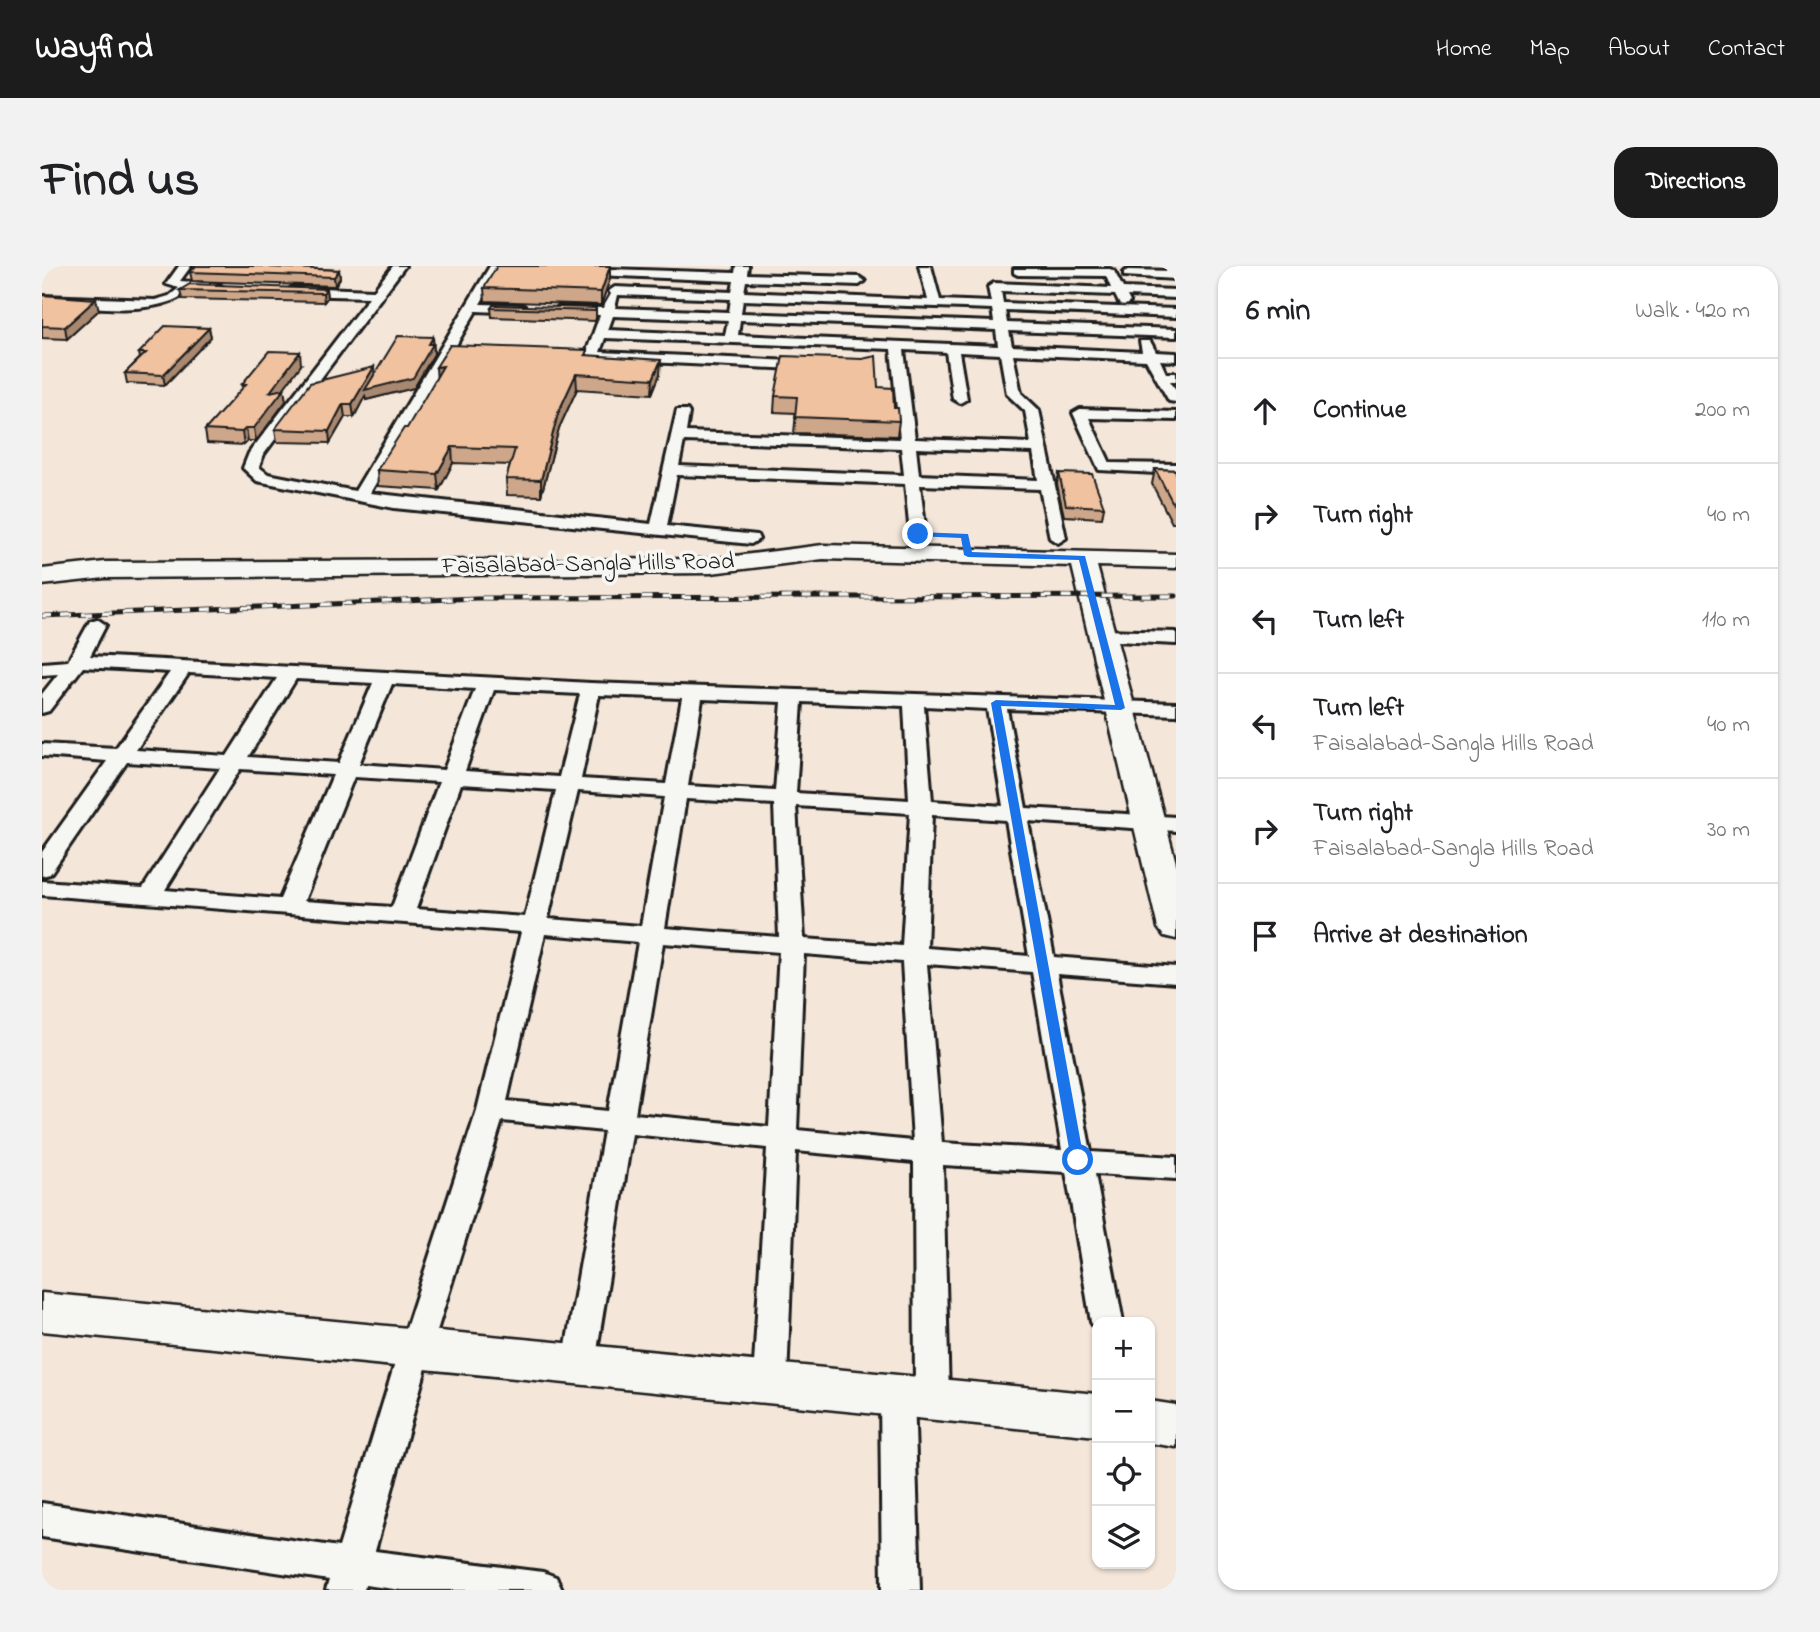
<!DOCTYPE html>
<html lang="en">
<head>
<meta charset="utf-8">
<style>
	body { margin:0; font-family:"Indie Flower",sans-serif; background:#f2f2f2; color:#202124 }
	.controls { position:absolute; right:21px; bottom:21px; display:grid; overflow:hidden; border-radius:14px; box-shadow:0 2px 5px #0004 }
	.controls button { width:63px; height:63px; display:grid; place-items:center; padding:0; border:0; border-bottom:2px solid #e0e0e0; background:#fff; color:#202124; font:35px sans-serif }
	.stop { position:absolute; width:21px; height:21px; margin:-16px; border:5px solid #1a73e8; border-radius:50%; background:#fff }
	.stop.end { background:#1a73e8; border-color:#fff; box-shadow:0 2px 7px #0008 }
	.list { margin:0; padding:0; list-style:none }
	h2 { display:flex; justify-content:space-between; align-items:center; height:91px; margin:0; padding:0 28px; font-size:30px }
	h2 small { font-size:23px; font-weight:400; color:#757577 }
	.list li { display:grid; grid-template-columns:46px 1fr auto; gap:21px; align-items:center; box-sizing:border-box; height:105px; padding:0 28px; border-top:2px solid #e0e0e0 }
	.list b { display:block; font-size:26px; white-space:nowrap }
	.list p { margin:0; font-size:23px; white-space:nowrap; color:#757577 }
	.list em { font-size:23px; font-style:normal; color:#757577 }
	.icon { flex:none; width:38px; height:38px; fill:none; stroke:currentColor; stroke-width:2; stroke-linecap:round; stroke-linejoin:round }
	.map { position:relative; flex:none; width:1134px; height:1324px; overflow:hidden; border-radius:21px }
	header { display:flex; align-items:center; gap:42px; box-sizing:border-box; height:98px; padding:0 35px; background:#1c1c1c; color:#fff }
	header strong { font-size:33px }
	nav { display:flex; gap:38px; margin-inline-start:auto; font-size:24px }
	.intro { display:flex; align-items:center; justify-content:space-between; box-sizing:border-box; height:168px; padding:0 42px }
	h1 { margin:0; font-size:49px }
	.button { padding:18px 32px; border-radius:21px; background:#1c1c1c; color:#fff; font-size:24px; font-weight:700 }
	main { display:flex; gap:42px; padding:0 42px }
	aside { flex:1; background:#fff; border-radius:21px; box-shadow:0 2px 5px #0004 }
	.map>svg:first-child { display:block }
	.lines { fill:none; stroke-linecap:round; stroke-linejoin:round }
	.street-casing { stroke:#1c1c1c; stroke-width:6 }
	.secondary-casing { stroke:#1c1c1c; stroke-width:5 }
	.street { fill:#f6f6f2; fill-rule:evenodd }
	.secondary { fill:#f6f6f2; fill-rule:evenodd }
	.rail-casing { stroke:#1c1c1c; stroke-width:5 }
	.rail { stroke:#f6f6f2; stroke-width:3.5; stroke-dasharray:10; stroke-linecap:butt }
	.wall { fill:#cea78a; stroke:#1c1c1c; stroke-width:2 }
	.shaded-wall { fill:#a88870; stroke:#1c1c1c; stroke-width:2 }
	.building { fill:#f0c2a0; stroke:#1c1c1c; stroke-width:2 }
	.route { fill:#1a73e8 }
	.labels { text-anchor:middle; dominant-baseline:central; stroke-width:7; stroke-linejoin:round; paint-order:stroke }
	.far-street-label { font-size:24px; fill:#1c1c1c; stroke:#f6f6f2 }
</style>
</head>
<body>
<header>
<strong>Wayfind</strong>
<nav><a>Home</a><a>Map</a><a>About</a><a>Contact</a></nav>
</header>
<div class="intro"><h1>Find us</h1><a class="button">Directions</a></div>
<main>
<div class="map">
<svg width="1134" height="1324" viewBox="0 0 1134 1324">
	<rect width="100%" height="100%" fill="#f4e6d9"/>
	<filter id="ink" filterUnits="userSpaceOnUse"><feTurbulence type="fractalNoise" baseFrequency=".0143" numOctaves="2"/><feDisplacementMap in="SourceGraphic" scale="14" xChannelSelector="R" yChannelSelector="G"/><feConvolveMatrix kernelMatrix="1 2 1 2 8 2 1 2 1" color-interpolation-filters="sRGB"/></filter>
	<g filter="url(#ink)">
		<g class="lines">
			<g class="street-casing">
				<path id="street" d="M137 0H149L138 15 176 18 182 22 176 26 150 23C114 54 46 39 0 38V30L113 34 127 30 137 22 124 18Z
					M351 0H363L222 188 217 201 226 208 313 225 448 0H460L438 38 480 39 486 43 480 47 434 45 328 227 609 258 635 144H645L647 147 644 166 858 173 849 83 563 72 558 86 773 96 780 100 773 104 545 93 543 90 558 49 520 48 514 44 516 41 561 42 569 28 567 25 573 21 690 26 692 15 531 8 529 6 535 2 693 7 694 0H706L705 8 817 11 823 15 817 19 704 15 702 26 886 34 877 0H889L898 34 949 36 946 21 952 17 1069 22 1064 10 976 9 972 7V3H1068L1072 5 1081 22 1134 24V32L1085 30 1088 36 1082 40 1078 39 1073 29 959 25 961 37 1134 43V51L963 44 965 57 1134 63V71L967 65 970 80 1100 86 1098 75H1108L1114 86 1134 87V95L1118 94 1124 107H1134V115H1128L1134 124V136L1127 135 1104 94 971 88 979 127 997 144 1024 272 1016 277 1008 272 998 223 878 219 884 268 876 273 868 268 863 218 635 209 625 260 715 269 717 273 709 278 352 242 215 215 201 202 207 187 327 31 251 29 245 25 251 21 332 24ZM576 29 689 33 687 46 573 42ZM701 34 950 43 952 56 699 47ZM571 50 686 54 683 69 566 64ZM698 54 954 64 956 80 696 69ZM862 84 904 86 911 133 918 137 925 133 917 86 958 88 965 128 983 145 989 177 873 173ZM642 175 859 182 862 209 637 200ZM874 182 991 186 996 214 877 209Z
					M1086 4 1134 5V13L1082 10V6Z
					M1038 143 1134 146V154L1047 152 1068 197 1134 198V208L1057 204 1031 147Z
					M55 353 64 359 48 390 549 417 1134 437V449L965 443 984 542 1134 551V565L986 555 1012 691 1134 701V717L1015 708 1049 886 1134 891V913L1053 908 1081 1056H1055V1066L1049 1056 1024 906 901 899 907 1132 902 1142 890 1147 878 1142 873 1132 872 896 754 885 745 1115 740 1125 728 1129 716 1125 711 1115 725 882 590 868 553 1097 549 1107 537 1111 525 1107 521 1097 562 865 460 855 389 1084 333 1285 501 1306 514 1311 520 1324H359L323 1319 322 1324H284L287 1314 0 1271V1237L297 1281 357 1084 435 844 479 666 0 629V615L101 622 178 502 85 496 8 608 0 610V586L65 495 0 490V478L74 482 128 406 41 401 7 445 0 447V428L16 408 0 409V397L26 395 48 355ZM147 407 235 412 185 490 94 484ZM254 413 331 417 297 497 206 491ZM350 418 433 423 402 504 317 498ZM452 424 538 428 517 511 423 505ZM557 429 640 432 624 518 539 513ZM660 433 740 436 733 525 646 520ZM760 436 862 440 867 534 754 527ZM882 440 945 443 961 540 890 535ZM198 503 291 509 238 633 123 624ZM312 511 397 516 350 641 262 635ZM419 518 514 524 483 651 374 643ZM536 525 622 531 599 660 506 653ZM644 533 732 538 737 671 623 662ZM754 540 868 547 860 680 762 673ZM890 549 964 554 987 690 885 682ZM503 668 596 676 566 845 465 835ZM621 677 737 686 727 861 593 848ZM762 688 860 696 871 875 755 864ZM885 698 990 706 1020 884 900 877Z
					M1060 364 1134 366V378L1053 374 1051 370 1053 366Z
					M855 1114 867 1118 872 1128 878 1324H840L838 1128 843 1118Z"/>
			</g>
			<g class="secondary-casing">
				<path id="secondary" d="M781 279 1134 288V302L1055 300 1134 597V673L1122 670 1116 662 1030 300 781 293 669 307 63 312 0 319V303L63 296 669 293Z
					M0 1027 1055 1128V1170L0 1065Z
					M1108 1135 1134 1139V1181L1108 1177Z"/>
			</g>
			<use href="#street" class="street"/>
			<use href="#secondary" class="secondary"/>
			<g class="rail-casing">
				<path id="rail" d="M0 350 435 332 1134 330"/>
			</g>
			<use href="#rail" class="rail"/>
		</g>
		<path class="wall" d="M154 0H238L237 1 297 4 298 12 293 20 150 15 148 6Z
			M568 13 559 39 443 35 442 22Z
			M284 23 285 32 282 36 140 33 138 24Z
			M0 29 57 44 25 73 0 72Z
			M449 42H554V52L553 55 450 51Z
			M167 62 169 71 123 119 85 117 83 107 98 92 97 87Z
			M391 71 392 88 372 122 324 134 323 130 312 151H303L288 177 235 176 233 163 332 101V108Z
			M545 84V90L618 108 610 128 535 123 517 162 499 230 465 229 464 213 468 199 411 197 397 224 336 220 335 204 365 162Z
			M259 99 241 123 244 135 214 175H206L202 179 165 177 163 164 201 122 200 118Z
			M836 121 852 142 857 155 855 170 752 167 754 147 732 146 733 130Z
			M1113 203 1134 204V257H1130L1110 218Z
			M1017 207 1062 241 1060 252 1022 250 1015 218Z"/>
		<path class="shaded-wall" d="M568 0V13L559 39V26Z
			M297 4 298 12 293 20 292 11Z
			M284 23 285 32 282 36 281 27Z
			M54 33 57 44 25 73 23 61Z
			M167 62 169 71 123 119 121 109Z
			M391 71 392 88 372 122 324 134 323 130 312 151 310 138 332 101 333 113 387 78Z
			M258 86 259 99 230 138 242 123 244 135 214 175 212 162 228 126Z
			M619 94 618 108 610 128 611 113Z
			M401 100 395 116 394 101Z
			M534 108 535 123 517 162 499 230V214L516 147Z
			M301 138 303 151 288 177 287 165Z
			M204 162 206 175 202 179 200 166Z
			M410 181 411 197 397 224 395 208Z"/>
		<path class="building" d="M154 0H230L229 1 297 4 292 11 148 6Z
			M455 0H568L559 26 442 22Z
			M148 18 284 23 281 27 138 24Z
			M0 29 54 33 23 61 0 60Z
			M451 39 554 42 553 45 449 42Z
			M123 60 167 62 121 109 83 107 104 87H97Z
			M356 70 391 71 387 78H391L371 112 323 124Z
			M408 79 545 84 543 89 619 94 611 113 534 108 516 147 499 214 464 213 473 183 410 181 395 208 335 204 362 162H365L401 100 394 101Z
			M227 85 258 86 228 126 242 123 212 162H204L200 166 163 164 204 118H200Z
			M741 90 820 93 834 90 836 121 851 122 852 142H856L857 155 753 151 755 131 733 130Z
			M332 101 310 138H301L287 165 233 163 268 117Z
			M1113 203 1134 204V243Z
			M1017 207 1050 208 1062 241 1024 239Z"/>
	</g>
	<path class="route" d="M876 266 926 268 930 286 1043 290 1083 442 1079 444 959 440 1042 894 1036 899 1029 894 949 437 954 434 1073 439 1037 294 926 291 922 289 919 272 873 270Z"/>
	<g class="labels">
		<g class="far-street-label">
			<text transform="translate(546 299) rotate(-1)">Faisalabad-Sangla Hills Road</text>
		</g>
	</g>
</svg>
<div class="controls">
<button>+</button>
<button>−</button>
<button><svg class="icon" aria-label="locate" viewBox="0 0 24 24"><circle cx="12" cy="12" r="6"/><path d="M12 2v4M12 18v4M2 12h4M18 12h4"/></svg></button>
<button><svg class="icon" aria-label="layers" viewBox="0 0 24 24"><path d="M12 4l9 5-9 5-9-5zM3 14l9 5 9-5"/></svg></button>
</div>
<div class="stop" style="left:1036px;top:894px"></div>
<div class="stop end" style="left:876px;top:268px"></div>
</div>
<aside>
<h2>6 min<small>Walk · 420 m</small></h2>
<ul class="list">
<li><svg class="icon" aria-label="ahead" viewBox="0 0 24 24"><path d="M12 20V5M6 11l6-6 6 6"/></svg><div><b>Continue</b></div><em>200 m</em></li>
<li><svg class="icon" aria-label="right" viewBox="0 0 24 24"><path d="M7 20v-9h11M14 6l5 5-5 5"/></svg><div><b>Turn right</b></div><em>40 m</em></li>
<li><svg class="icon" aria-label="left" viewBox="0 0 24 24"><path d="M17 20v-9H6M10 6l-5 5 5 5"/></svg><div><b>Turn left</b></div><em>110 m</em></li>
<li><svg class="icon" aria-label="left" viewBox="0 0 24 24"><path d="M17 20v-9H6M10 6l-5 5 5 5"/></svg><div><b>Turn left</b><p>Faisalabad-Sangla Hills Road</p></div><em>40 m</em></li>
<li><svg class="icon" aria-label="right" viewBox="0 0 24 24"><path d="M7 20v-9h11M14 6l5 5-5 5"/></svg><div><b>Turn right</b><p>Faisalabad-Sangla Hills Road</p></div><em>30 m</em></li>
<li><svg class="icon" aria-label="arrive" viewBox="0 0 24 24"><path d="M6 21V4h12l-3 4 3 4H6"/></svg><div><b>Arrive at destination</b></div></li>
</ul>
</aside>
</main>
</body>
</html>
